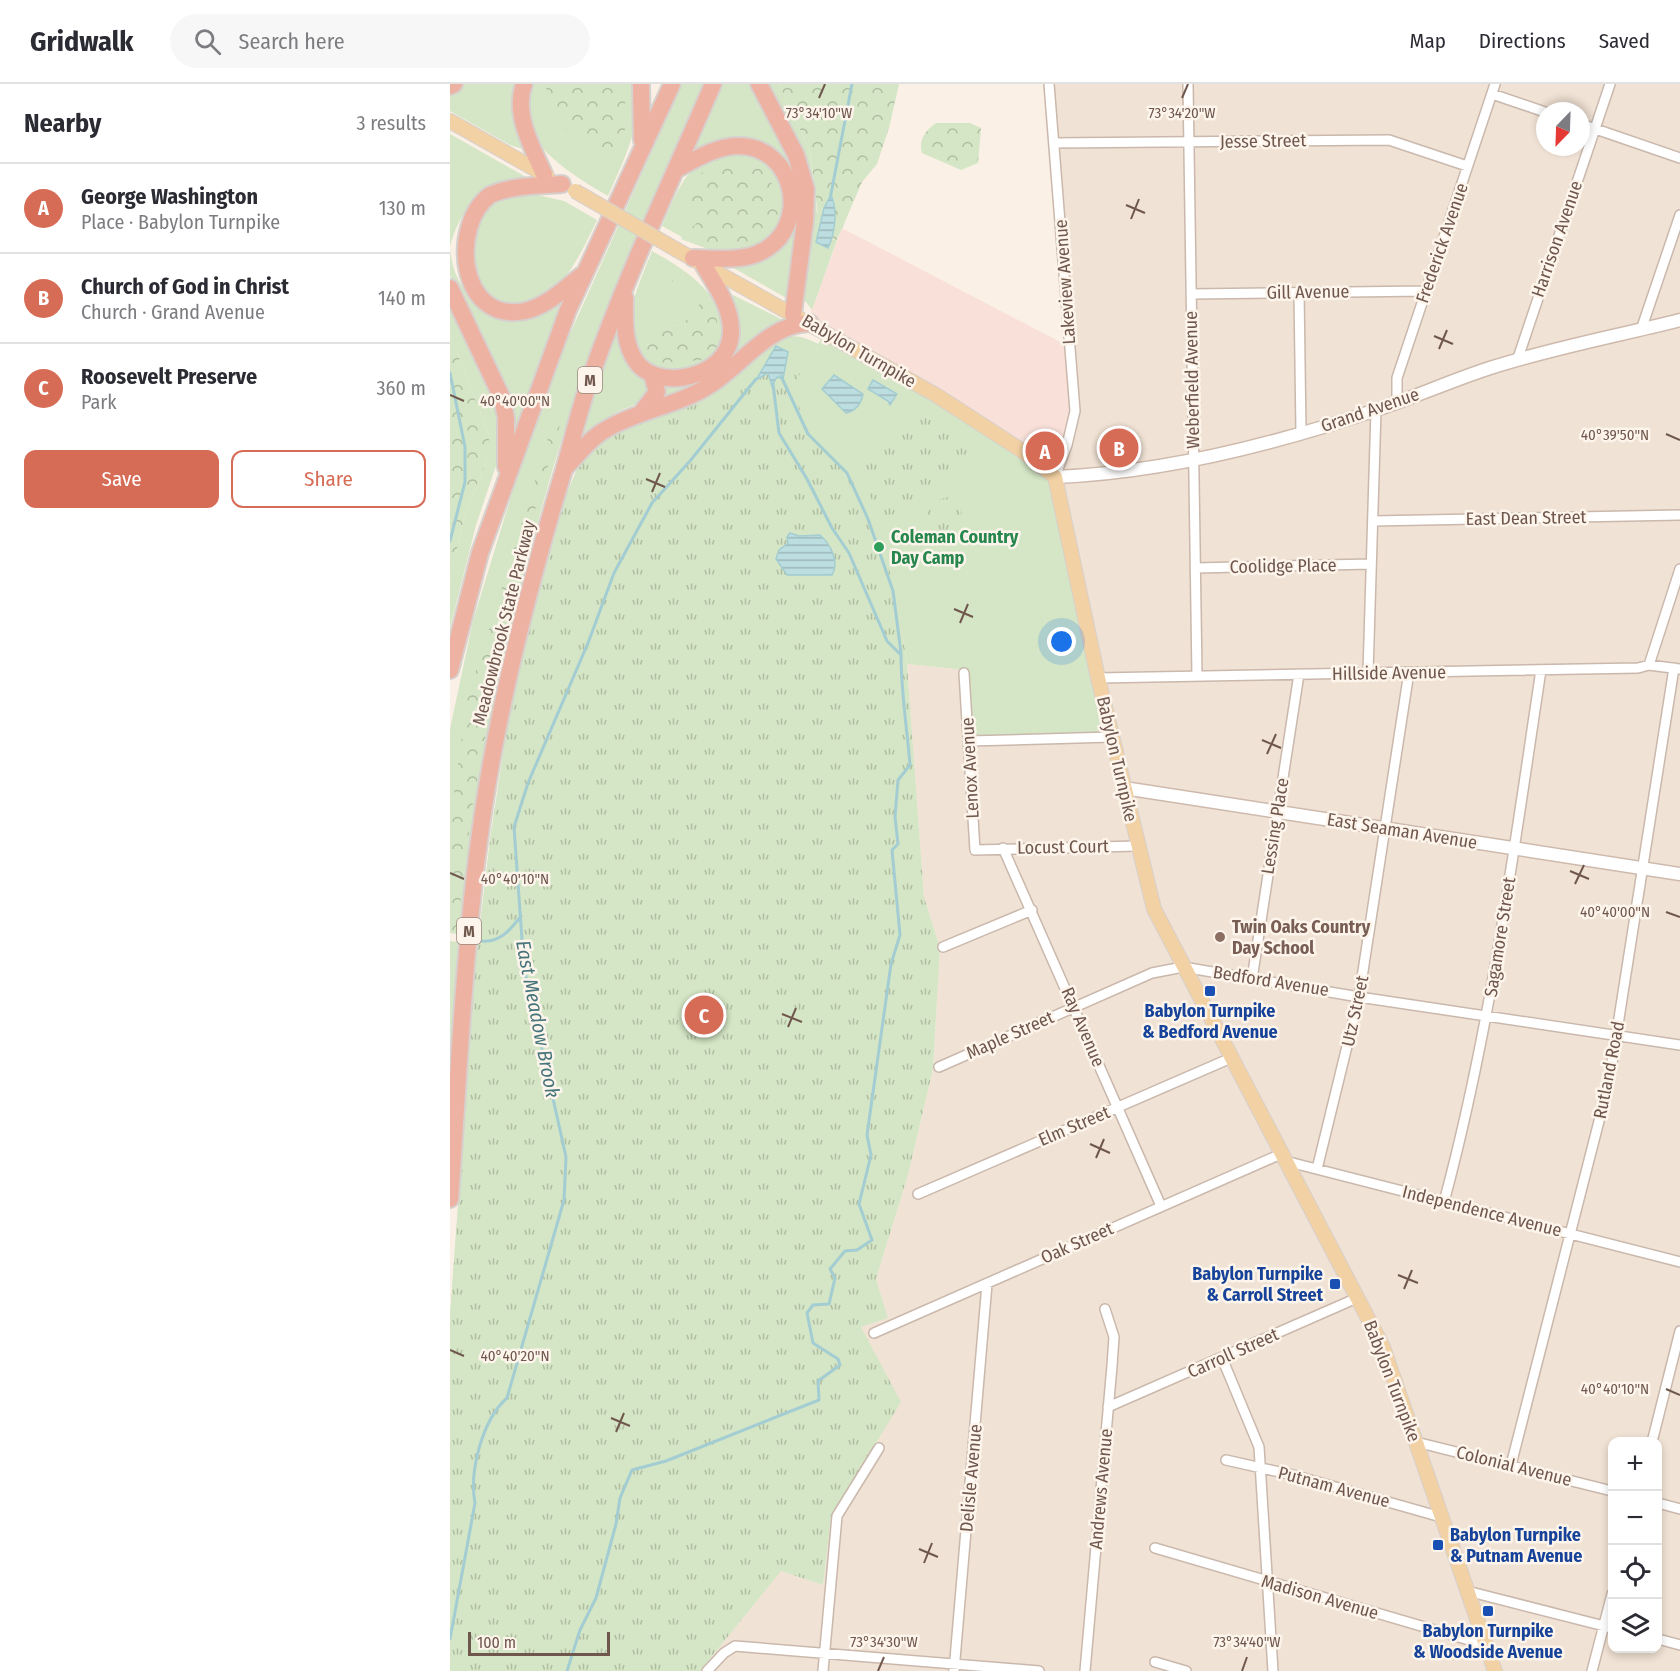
<!DOCTYPE html>
<html lang="en">
<head>
<meta charset="utf-8">
<style>
	body { margin:0; font-family:"Fira Sans Condensed",sans-serif; background:#f7f7f7; color:#2b2b33 }
	.controls { position:absolute; right:18px; bottom:18px; display:grid; overflow:hidden; border-radius:12px; box-shadow:0 3px 9px #0003 }
	.controls button { width:54px; height:54px; display:grid; place-items:center; padding:0; border:0; border-bottom:2px solid #e1e1e2; background:#fff; color:#2b2b33; font:30px sans-serif }
	.compass { position:absolute; left:1086px; top:18px; width:54px; height:54px; border-radius:50%; background:#fff; box-shadow:0 3px 9px #0003; rotate:203deg }
	.scale { position:absolute; left:18px; bottom:15px; width:142px; box-sizing:border-box; padding-left:6px; border:3px solid #70574d; border-top:0; font-size:16px; line-height:21px; white-space:nowrap; color:#70574d; -webkit-text-stroke:4px #fdf5eb; paint-order:stroke }
	.you { position:absolute; left:612px; top:558px; width:21px; height:21px; margin:-15px; border:4px solid #fff; border-radius:50%; background:#1a73e8; box-shadow:0 0 0 9px #1a73e833 }
	.badge { display:grid; place-items:center; width:39px; height:39px; border-radius:50%; background:#d76c56; color:#fff; font-size:20px; font-weight:700 }
	.pin { position:absolute; translate:-50% -50%; border:3px solid #fff; box-shadow:0 2px 6px #0006 }
	.list { margin:0; padding:0; list-style:none }
	h2 { display:flex; justify-content:space-between; align-items:center; height:78px; margin:0; padding:0 24px; font-size:26px }
	h2 small { font-size:20px; font-weight:400; color:#7c7c81 }
	.list li { display:grid; grid-template-columns:39px 1fr auto; gap:18px; align-items:center; box-sizing:border-box; height:90px; padding:0 24px; border-top:2px solid #e1e1e2 }
	.list b { display:block; font-size:22px; white-space:nowrap }
	.list p { margin:0; font-size:20px; white-space:nowrap; color:#7c7c81 }
	.list em { font-size:20px; font-style:normal; color:#7c7c81 }
	.actions { display:flex; gap:12px; padding:18px 24px }
	.actions a { flex:1; padding:14px 0; border:2px solid #d76c56; border-radius:12px; text-align:center; font-size:21px; color:#d76c56 }
	.actions .main { background:#d76c56; color:#fff }
	.icon { flex:none; width:33px; height:33px; fill:none; stroke:currentColor; stroke-width:2; stroke-linecap:round; stroke-linejoin:round }
	.map { position:relative; flex:none; width:1230px; height:1587px; overflow:hidden }
	header { display:flex; align-items:center; gap:36px; box-sizing:border-box; height:84px; padding:0 30px; background:#fff; border-bottom:2px solid #e1e1e2 }
	header strong { font-size:28px }
	nav { display:flex; gap:33px; margin-inline-start:auto; font-size:21px }
	.search { width:420px; height:54px; background:#f7f7f7; display:flex; align-items:center; gap:15px; box-sizing:border-box; padding:0 21px; border-radius:33px; color:#7c7c81; font-size:22px }
	main { display:flex }
	aside { flex:1; background:#fff }
	.map>svg:first-child { display:block }
	.residential { fill:#f0e2d4; fill-rule:evenodd }
	.commercial { fill:#f9e1da }
	.grass { fill:#d4e6c5 }
	.forest { fill:url(#forest-crowns) }
	.park { fill:url(#park-tufts) }
	.water { fill:url(#water-rules); stroke:#a3cdd2; stroke-width:1.5 }
	.lines { fill:none; stroke-linecap:round; stroke-linejoin:round }
	.stream { stroke:#a3cdd2; stroke-width:3 }
	.street-casing { stroke:#cab8ac; stroke-width:12 }
	.secondary-casing { stroke:#cebaad; stroke-width:15 }
	.primary-casing { stroke:#d7d0cd; stroke-width:16 }
	.highway-casing { stroke:#d7d0cd; stroke-width:20 }
	.street { stroke:#fff; stroke-width:9 }
	.secondary { stroke:#fff; stroke-width:12 }
	.primary { stroke:#f2d1a4; stroke-width:14 }
	.highway { stroke:#eeb2a2; stroke-width:16 }
	.primary-bridge-casing { stroke:#d7d0cd; stroke-width:16; stroke-linecap:butt }
	.primary-bridge { stroke:#f2d1a4; stroke-width:14 }
	.ticks { fill:none; stroke:#70574d; stroke-width:2 }
	.leisure-dot { fill:#2e9e5b; stroke:#fdf5eb; stroke-width:2 }
	.education-dot { fill:#8d6e63; stroke:#fdf5eb; stroke-width:2 }
	.transit-dot { fill:#1a4fb4; stroke:#fdf5eb; stroke-width:2 }
	.labels { text-anchor:middle; dominant-baseline:central; stroke-width:5; stroke-linejoin:round; paint-order:stroke }
	.shield { fill:#fdf5eb; stroke:#9a867c; stroke-width:1.5 }
	.shield-label { font-size:16px; font-weight:bold; fill:#70574d }
	.street-label { font-size:18px; fill:#70574d; stroke:#fdf5eb }
	.leisure-label { font-size:18px; font-weight:bold; fill:#27864d; stroke:#fdf5eb; text-anchor:start }
	.education-label { font-size:18px; font-weight:bold; fill:#785e54; stroke:#fdf5eb; text-anchor:start }
	.transit-label { font-size:18px; font-weight:bold; fill:#164399; stroke:#fdf5eb }
	.water-label { font-size:20px; font-style:italic; fill:#46747b; stroke:#fdf5eb }
	.ticks-label { font-size:15px; text-anchor:middle; fill:#70574d; stroke:#fdf5eb; stroke-width:5; stroke-linejoin:round; paint-order:stroke }
</style>
</head>
<body>
<header>
<strong>Gridwalk</strong>
<div class="search"><svg class="icon" aria-label="search" viewBox="0 0 24 24"><circle cx="10" cy="10" r="6"/><path d="M15 15l6 6"/></svg>Search here</div>
<nav><a>Map</a><a>Directions</a><a>Saved</a></nav>
</header>
<main>
<aside>
<h2>Nearby<small>3 results</small></h2>
<ul class="list">
<li><span class="badge">A</span><div><b>George Washington</b><p>Place · Babylon Turnpike</p></div><em>130 m</em></li>
<li><span class="badge">B</span><div><b>Church of God in Christ</b><p>Church · Grand Avenue</p></div><em>140 m</em></li>
<li><span class="badge">C</span><div><b>Roosevelt Preserve</b><p>Park</p></div><em>360 m</em></li>
</ul>
<div class="actions"><a class="main">Save</a><a>Share</a></div>
</aside>
<div class="map">
<svg width="1230" height="1587" viewBox="0 0 1230 1587">
	<defs>
		<pattern id="forest-crowns" width="20" height="18" patternUnits="userSpaceOnUse" patternTransform="scale(1.5)"><rect width="20" height="18" fill="#d4e6c5"/><path d="M2 6a3 3 0 1 1 6 0M12 15a3 3 0 1 1 6 0" fill="none" stroke="#b0bda2"/></pattern>
		<pattern id="park-tufts" width="24" height="20" patternUnits="userSpaceOnUse" patternTransform="scale(1.5)"><rect width="24" height="20" fill="#d4e6c5"/><path d="M3 7l-1-3M5 7V3M7 7l1-3M15 17l-1-3M17 17v-4M19 17l1-3" fill="none" stroke="#b0bda2"/></pattern>
		<pattern id="water-rules" width="6" height="5" patternUnits="userSpaceOnUse" patternTransform="scale(1.5)"><rect width="6" height="5" fill="#bcdee1"/><path d="M0 2.5h6" fill="none" stroke="#9db7b9"/></pattern>
	</defs>
	<rect width="100%" height="100%" fill="#faf0e5"/>
	<path class="residential" d="M596 0H1230V1587H250L331 1487 373 1501 381 1433 431 1351 411 1243 438 1234 426 1195 458 1091 483 985 490 864 474 813 457 580 516 586 605 392 623 327ZM1095 27H1131V63H1095ZM1162 1358H1208V1564H1162Z"/>
	<path class="commercial" d="M392 144 618 262 623 327 605 392 358 236Z"/>
	<path class="grass" d="M14 0H69L79 67 60 61 0 27V7Z
		M80 0H185C193 41 174 75 158 112 131 96 81 67 76 33 75 23 79 10 80 0Z
		M232 0H255C200 121 145 243 107 371 59 528 31 688 8 850L0 849V645L23 537 63 406 102 290Z
		M271 0H302L335 58 352 116 338 215 273 178 318 173 348 121 313 64 241 74Z
		M313 0H329L360 67 367 130 370 125 374 124 366 158 378 164 382 155 387 156 362 226 353 214 362 104Z
		M0 50 83 97C34 109 16 110 0 162Z
		M290 67 315 75 338 109 326 154 304 167 269 169 231 155 232 153 212 142C233 95 236 77 290 67Z
		M82 106 83 110 114 117 147 136C130 171 101 238 51 221 44 219 37 214 30 211L17 137 36 119Z
		M0 164C3 196 14 208 39 227L110 215 102 249 60 360 0 191Z
		M202 167C227 181 248 194 265 217L269 216 275 254 251 287C238 287 215 291 204 285 158 261 189 201 202 167Z
		M279 209 337 238 256 299 208 319V298L277 275Z
		M0 221 13 251 43 304 51 354 46 382 26 441 0 544V496L14 434 39 370V351L0 251Z
		M170 235 202 307C192 322 174 322 159 333 149 341 140 355 131 365L140 322Z
		M377 247 605 392 660 652 521 655 516 586 457 580 447 513 0 1232 26 876 41 748 98 481 116 412 128 383 318 259C338 250 349 250 368 260Z
		M0 857 8 858 0 965Z"/>
	<path class="forest" d="M97 0H171C177 21 179 38 171 59L156 67H140C120 45 91 36 97 0Z
		M329 0H449L439 44 427 80 412 98 387 156 382 155 385 121 370 125 368 132 360 67Z
		M486 39H520L531 44 528 79 511 86 472 69C468 56 476 46 486 39Z
		M267 76C310 76 312 82 332 118L327 132 316 149 286 163 263 162 238 147 248 138 247 127 238 108 257 82Z
		M222 184C259 209 269 215 268 263L255 276 206 279 196 267 199 246 245 234 250 218 242 208 222 197Z
		M0 251 39 351V370L14 434 0 496Z
		M114 316V328L74 463 48 584 22 724 7 847 0 846V738L17 616 107 325Z"/>
	<path class="park" d="M318 259 359 276 342 302 351 328 399 388 446 503 457 580 474 813 490 864 483 985 458 1091 426 1195 438 1234 411 1243 451 1318 381 1433 373 1501 331 1487 250 1587H0V1232L26 876 41 748 64 598 116 412 128 383 152 355Z
		M478 326 522 360 520 376 468 423 431 434 406 384Z
		M507 411 516 449 484 456 475 419Z"/>
	<path class="water" d="M381 111C388 126 385 149 378 164L366 158 374 124Z
		M326 262 338 268 333 295 327 293 322 302 318 289 306 296Z
		M384 291 413 310C411 320 405 327 396 329L372 305Z
		M423 296 447 310 440 321 438 317 418 305Z
		M340 449 349 452 370 451C380 460 390 477 382 491H337L326 475 329 466 338 459 337 453Z"/>
	<g class="lines">
		<path class="stream" d="M380 115 402 0
			M0 289 15 363V398L0 457
			M331 292 358 350 397 389 418 435 443 507 451 569
			M32 857C50 859 61 845 71 832
			M0 1555 25 1419C19 1388 32 1336 57 1314L114 1116 116 1073 74 884 64 743 78 699 138 559 164 489 202 419 240 377 306 295
			M117 1587 130 1546 146 1514 166 1440 170 1414 182 1386 216 1377 369 1316 368 1297 390 1281 388 1275 363 1259 357 1229 363 1221 379 1220 385 1194 380 1185 395 1167 407 1166 422 1156 409 1120 421 1071 417 1051 441 880 450 851 442 766 448 760 445 733 448 696 460 681C457 644 451 608 451 571L437 557 399 469 382 444 357 395 329 349 323 300"/>
		<g class="street-casing">
			<path id="street" d="M599 0 625 327 617 361 605 393
				M738 0 747 592
				M1042 10 1095 28
				M1131 40 1230 74
				M604 59 939 56 1017 82
				M849 208 851 349
				M741 210 975 207
				M1191 246 1230 131
				M1067 277 1160 0
				M947 319V294L1045 0
				M923 437 1230 431
				M745 484 921 480
				M1199 581 1230 485
				M514 589 525 766 688 762
				M918 589 926 326
				M648 594 1188 584 1199 581 1230 585
				M519 657 662 653
				M553 764 711 1122
				M493 863 582 826
				M802 895 849 590
				M489 983 702 889 733 883 909 913 1230 961
				M835 1077 1230 1178
				M867 1085 909 913 959 588
				M468 1110 781 974
				M994 1118C1041 943 1064 764 1091 586
				M424 1249 831 1070
				M772 1274 809 1363 823 1587
				M658 1323 907 1214
				M966 1358 1162 1407
				M1202 1358 1230 1247
				M776 1376 843 1391 991 1433
				M1061 1381 1159 998 1224 584
				M1208 1419 1230 1425
				M705 1464 1036 1561
				M1017 1507 1162 1544
				M1208 1555 1230 1561
				M705 1578 736 1587
				M257 1587 274 1569 285 1562 589 1587
				M373 1587 387 1432 429 1364
				M504 1587 537 1200
				M635 1587 662 1282 664 1253 655 1225
				M1142 1587 1162 1510"/>
		</g>
		<g class="secondary-casing">
			<path id="secondary" d="M605 393C714 389 826 360 929 325 967 312 1003 296 1040 284 1102 264 1167 252 1230 236
				M674 704 1230 790"/>
		</g>
		<g class="primary-casing">
			<path id="primary" d="M0 37 97 92
				M227 166 486 311 571 366 605 393 648 594 704 825 933 1263 1045 1587"/>
		</g>
		<g class="highway-casing">
			<path id="highway" d="M74 0C63 30 82 63 94 90
				M191 0 192 56
				M309 0 346 71 356 105 355 137 343 230
				M0 2 4 0
				M227 85C246 75 265 63 286 62 346 60 362 143 311 168 291 178 264 174 243 174
				M112 100C89 102 62 101 40 111 0 141 8 240 75 227 97 222 115 204 132 191
				M0 204 52 314 56 334V383
				M175 214C175 236 173 257 185 276 205 309 279 295 281 249 282 224 266 202 254 182
				M191 329 207 308 202 290
				M115 384C127 372 140 354 155 346 188 326 228 322 260 301 293 280 318 240 360 239
				M0 586 30 469 118 226 222 0
				M0 1115C11 959 16 801 47 648 64 561 87 475 113 389 122 358 129 326 140 295 175 194 221 98 263 0"/>
		</g>
		<use href="#street" class="street"/>
		<use href="#secondary" class="secondary"/>
		<use href="#primary" class="primary"/>
		<use href="#highway" class="highway"/>
		<g class="primary-bridge-casing">
			<path id="primary-bridge" d="M125 107 227 166"/>
		</g>
		<use href="#primary-bridge" class="primary-bridge"/>
	</g>
	<path class="ticks" d="M369 14 375 0M732 14 738 0M676 121 695 129M681 135 689 115M984 252 1003 260M989 265 997 246M0 311 14 317M1216 350 1230 356M196 395 215 403M202 408 210 389M504 525 523 533M510 539 518 520M812 656 831 664M817 670 826 650M1120 787 1139 795M0 789 14 795M1125 800 1134 781M1216 828 1230 833M332 930 352 938M338 943 346 924M640 1060 660 1069M646 1074 654 1055M948 1191 968 1199M954 1205 962 1186M0 1266 14 1272M1216 1305 1230 1311M161 1334 180 1342M166 1348 174 1329M469 1465 488 1473M474 1479 482 1459M428 1587 434 1573M792 1587 797 1573"/>
	<circle class="leisure-dot" cx="429" cy="463" r="6"/>
	<circle class="education-dot" cx="770" cy="853" r="6"/>
	<g class="transit-dot">
		<rect x="754" y="901" width="12" height="12" rx="3"/>
		<rect x="879" y="1194" width="12" height="12" rx="3"/>
		<rect x="982" y="1455" width="12" height="12" rx="3"/>
		<rect x="1032" y="1521" width="12" height="12" rx="3"/>
	</g>
	<g class="labels">
		<g class="shield">
			<rect x="128" y="283" width="24" height="26" rx="4.5"/>
			<rect x="7" y="834" width="24" height="26" rx="4.5"/>
		</g>
		<g class="shield-label">
			<text x="140" y="296">M</text>
			<text x="19" y="847">M</text>
		</g>
		<g class="street-label">
			<text transform="translate(813 57) rotate(-1)">Jesse Street</text>
			<text transform="translate(1107 155) rotate(-71)">Harrison Avenue</text>
			<text transform="translate(992 159) rotate(-71)">Frederick Avenue</text>
			<text transform="translate(615 198) rotate(-94)">Lakeview Avenue</text>
			<text transform="translate(858 208) rotate(-1)">Gill Avenue</text>
			<text transform="translate(409 267) rotate(30)">Babylon Turnpike</text>
			<text transform="translate(742 296) rotate(-91)">Weberfield Avenue</text>
			<text transform="translate(920 326) rotate(-19)">Grand Avenue</text>
			<text transform="translate(1076 434) rotate(-1)">East Dean Street</text>
			<text transform="translate(833 482) rotate(-1)">Coolidge Place</text>
			<text transform="translate(54 539) rotate(-76)">Meadowbrook State Parkway</text>
			<text transform="translate(939 589) rotate(-1)">Hillside Avenue</text>
			<text transform="translate(667 675) rotate(77)">Babylon Turnpike</text>
			<text transform="translate(520 684) rotate(-93)">Lenox Avenue</text>
			<text transform="translate(825 742) rotate(-81)">Lessing Place</text>
			<text transform="translate(952 747) rotate(9)">East Seaman Avenue</text>
			<text transform="translate(613 763) rotate(-1)">Locust Court</text>
			<text transform="translate(1050 853) rotate(-81)">Sagamore Street</text>
			<text transform="translate(821 897) rotate(9)">Bedford Avenue</text>
			<text transform="translate(905 927) rotate(-78)">Utz Street</text>
			<text transform="translate(633 943) rotate(67)">Ray Avenue</text>
			<text transform="translate(560 951) rotate(-24)">Maple Street</text>
			<text transform="translate(1159 986) rotate(-79)">Rutland Road</text>
			<text transform="translate(624 1042) rotate(-23)">Elm Street</text>
			<text transform="translate(1032 1127) rotate(14)">Independence Avenue</text>
			<text transform="translate(627 1159) rotate(-24)">Oak Street</text>
			<text transform="translate(783 1269) rotate(-24)">Carroll Street</text>
			<text transform="translate(942 1297) rotate(69)">Babylon Turnpike</text>
			<text transform="translate(1064 1382) rotate(14)">Colonial Avenue</text>
			<text transform="translate(521 1394) rotate(-85)">Delisle Avenue</text>
			<text transform="translate(884 1403) rotate(15)">Putnam Avenue</text>
			<text transform="translate(651 1405) rotate(-85)">Andrews Avenue</text>
			<text transform="translate(870 1513) rotate(16)">Madison Avenue</text>
		</g>
		<g class="leisure-label">
			<text x="441" y="453">Coleman Country<tspan x="441" dy="21">Day Camp</tspan></text>
		</g>
		<g class="education-label">
			<text x="782" y="843">Twin Oaks Country<tspan x="782" dy="21">Day School</tspan></text>
		</g>
		<g class="transit-label">
			<text x="760" y="927">Babylon Turnpike<tspan x="760" dy="21">&amp; Bedford Avenue</tspan></text>
			<text x="873" y="1190" text-anchor="end">Babylon Turnpike<tspan x="873" dy="21">&amp; Carroll Street</tspan></text>
			<text x="1000" y="1451" text-anchor="start">Babylon Turnpike<tspan x="1000" dy="21">&amp; Putnam Avenue</tspan></text>
			<text x="1038" y="1547">Babylon Turnpike<tspan x="1038" dy="21">&amp; Woodside Avenue</tspan></text>
		</g>
		<g class="water-label">
			<text transform="translate(88 935) rotate(79)">East Meadow Brook</text>
		</g>
	</g>
	<g class="ticks-label">
		<text x="732" y="34">73°34'20"W</text>
		<text x="369" y="34">73°34'10"W</text>
		<text x="65" y="322">40°40'00"N</text>
		<text x="1165" y="356">40°39'50"N</text>
		<text x="65" y="800">40°40'10"N</text>
		<text x="1165" y="833">40°40'00"N</text>
		<text x="65" y="1277">40°40'20"N</text>
		<text x="1165" y="1310">40°40'10"N</text>
		<text x="434" y="1563">73°34'30"W</text>
		<text x="797" y="1563">73°34'40"W</text>
	</g>
</svg>
<div class="controls">
<button>+</button>
<button>−</button>
<button><svg class="icon" aria-label="locate" viewBox="0 0 24 24"><circle cx="12" cy="12" r="6"/><path d="M12 2v4M12 18v4M2 12h4M18 12h4"/></svg></button>
<button><svg class="icon" aria-label="layers" viewBox="0 0 24 24"><path d="M12 4l9 5-9 5-9-5zM3 14l9 5 9-5"/></svg></button>
</div>
<svg class="compass" viewBox="-18 -18 36 36"><path d="M0-13l5 13h-10z" fill="#e53935"/><path d="M0 13l5-13h-10z" fill="#7c7c81"/></svg>
<div class="scale">100 m</div>
<div class="you"></div>
<div class="pin badge" style="left:595px;top:367px">A</div>
<div class="pin badge" style="left:669px;top:364px">B</div>
<div class="pin badge" style="left:254px;top:931px">C</div>
</div>
</main>
</body>
</html>
